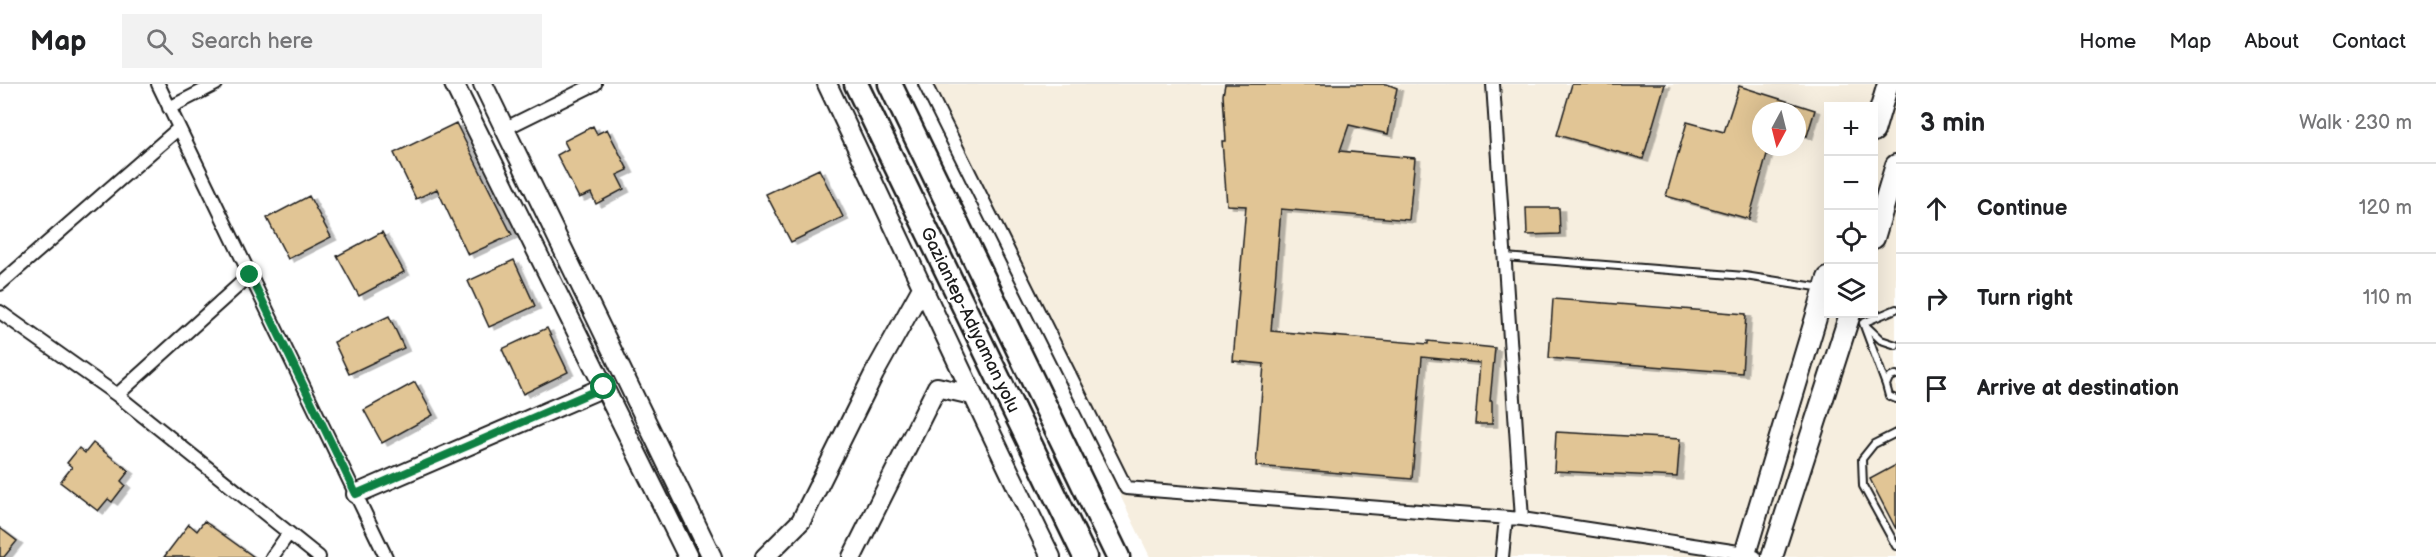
<!DOCTYPE html>
<html lang="en">
<head>
<meta charset="utf-8">
<style>
	body { margin:0; font-family:"Balsamiq Sans",sans-serif; background:#f2f2f2; color:#202124 }
	.controls { position:absolute; right:18px; top:18px; display:grid; overflow:hidden; border-radius:0px; box-shadow:0 6px 24px #0002 }
	.controls button { width:54px; height:54px; display:grid; place-items:center; padding:0; border:0; border-bottom:2px solid #e0e0e0; background:#fff; color:#202124; font:30px sans-serif }
	.compass { position:absolute; left:1752px; top:18px; width:54px; height:54px; border-radius:50%; background:#fff; box-shadow:0 6px 24px #0002; rotate:187deg }
	.stop { position:absolute; width:18px; height:18px; margin:-14px; border:4px solid #0b8043; border-radius:50%; background:#fff }
	.stop.end { background:#0b8043; border-color:#fff; box-shadow:0 2px 6px #0008 }
	.list { margin:0; padding:0; list-style:none }
	h2 { display:flex; justify-content:space-between; align-items:center; height:78px; margin:0; padding:0 24px; font-size:26px }
	h2 small { font-size:20px; font-weight:400; color:#757577 }
	.list li { display:grid; grid-template-columns:39px 1fr auto; gap:18px; align-items:center; box-sizing:border-box; height:90px; padding:0 24px; border-top:2px solid #e0e0e0 }
	.list b { display:block; font-size:22px; white-space:nowrap }
	.list em { font-size:20px; font-style:normal; color:#757577 }
	.icon { flex:none; width:33px; height:33px; fill:none; stroke:currentColor; stroke-width:2; stroke-linecap:round; stroke-linejoin:round }
	.map { position:relative; flex:none; width:1896px; height:473px; overflow:hidden }
	header { display:flex; align-items:center; gap:36px; box-sizing:border-box; height:84px; padding:0 30px; background:#fff; border-bottom:2px solid #e0e0e0 }
	header strong { font-size:28px }
	nav { display:flex; gap:33px; margin-inline-start:auto; font-size:21px }
	.search { width:420px; height:54px; background:#f2f2f2; display:flex; align-items:center; gap:15px; box-sizing:border-box; padding:0 21px; border-radius:0px; color:#757577; font-size:22px }
	main { display:flex }
	aside { flex:1; background:#fff }
	.map>svg:first-child { display:block }
	.built { fill:#f6eedf; fill-rule:evenodd }
	.building { fill:#e1c595; stroke:#1c1c1c; stroke-width:1.5; filter:url(#shadow) }
	.lines { fill:none; stroke-linecap:round; stroke-linejoin:round }
	.lane-casing { stroke:#1c1c1c; stroke-width:10 }
	.street-casing { stroke:#1c1c1c; stroke-width:16 }
	.secondary-casing { stroke:#1c1c1c; stroke-width:22 }
	.primary-casing { stroke:#1c1c1c; stroke-width:24 }
	.highway-casing { stroke:#1c1c1c; stroke-width:27 }
	.lane { stroke:#fff; stroke-width:6 }
	.street { stroke:#fff; stroke-width:12 }
	.secondary { stroke:#fff; stroke-width:18 }
	.primary { stroke:#fff; stroke-width:20 }
	.highway { stroke:#fff; stroke-width:22 }
	.route { stroke:#0b8043; stroke-width:8 }
	.labels { text-anchor:middle; dominant-baseline:central; stroke-width:5; stroke-linejoin:round; paint-order:stroke }
	.street-label { font-size:18px; fill:#1c1c1c; stroke:#fff }
</style>
</head>
<body>
<header>
<strong>Map</strong>
<div class="search"><svg class="icon" aria-label="search" viewBox="0 0 24 24"><circle cx="10" cy="10" r="6"/><path d="M15 15l6 6"/></svg>Search here</div>
<nav><a>Home</a><a>Map</a><a>About</a><a>Contact</a></nav>
</header>
<main>
<div class="map">
<svg width="1896" height="473" viewBox="0 0 1896 473">
	<defs>
		<filter id="shadow"><feDropShadow dx="5.5" dy="3" stdDeviation="0" flood-color="#0004"/></filter>
	</defs>
	<rect width="100%" height="100%" fill="#fff"/>
	<filter id="ink" filterUnits="userSpaceOnUse"><feTurbulence type="fractalNoise" baseFrequency=".0167" numOctaves="2"/><feDisplacementMap in="SourceGraphic" scale="12" xChannelSelector="R" yChannelSelector="G"/><feConvolveMatrix kernelMatrix="1 2 1 2 8 2 1 2 1" color-interpolation-filters="sRGB"/></filter>
	<g filter="url(#ink)">
		<path class="built" d="M920 0H1896V473H1150ZM1828 22H1874V230H1828ZM1761 27H1797V63H1761Z"/>
		<path class="building" d="M1225 0H1387L1397 4 1388 50 1349 41 1340 67 1415 74 1409 136 1281 125 1271 247 1428 260V257L1495 264 1490 317H1492V340H1475L1480 279 1422 273 1412 395 1256 382 1264 280 1233 277 1246 122 1227 121 1222 57H1226L1223 11Z
			M1572 0H1665L1643 75 1557 51Z
			M1739 2 1815 26 1807 52 1797 49V27H1761V63H1769L1749 135 1666 112 1687 38 1724 48Z
			M456 39 512 151 468 171 437 105 416 115 394 69Z
			M593 42 597 50 607 45 628 86 617 91 624 105 596 120 591 109 579 114 557 71 568 65 564 57Z
			M819 85 843 133 791 158 766 110Z
			M309 112 331 153 288 175 267 134Z
			M1526 124H1559L1560 150 1527 151Z
			M382 148 404 188 359 212 337 172Z
			M514 176 535 222 489 243 468 197Z
			M1553 215 1746 230 1742 289 1549 274Z
			M389 232 404 264 349 290 334 258Z
			M547 244 568 288 523 310 502 265Z
			M415 298 433 331 382 359 364 326Z
			M1556 348 1680 355 1677 393 1554 387Z
			M93 359 129 387 121 397 125 401 112 418 108 415 98 427 60 398 72 383 67 379 79 364 85 369Z
			M1896 381V445L1870 395Z
			M204 437 254 473H164L189 440 197 447Z
			M0 444 17 457 4 473H0Z"/>
		<g class="lines">
			<g class="lane-casing">
				<path id="lane" d="M1505 173 1745 192 1823 204
					M1865 241 1881 256 1896 261
					M1896 291 1889 294 1886 301 1889 312 1896 315
					M1886 301 1863 239 1896 225
					M1896 349 1874 360 1862 375 1863 402 1896 462"/>
			</g>
			<g class="street-casing">
				<path id="street" d="M158 0 386 473
					M925 0 1126 404 1522 435
					M1493 0 1522 435 1745 469 1755 473
					M169 24 216 0
					M504 45 595 0
					M0 200 179 44
					M0 228 117 311 319 473
					M117 311 250 191
					M272 473 289 449
					M1502 473 1506 434"/>
			</g>
			<g class="secondary-casing">
				<path id="secondary" d="M454 0 688 473
					M483 0 712 473
					M827 0C902 158 974 317 1051 473
					M356 410 604 303
					M765 473 801 437 874 290 923 202
					M852 473 937 303 972 311"/>
			</g>
			<g class="primary-casing">
				<path id="primary" d="M1874 47 1888 0
					M1874 154 1896 81
					M1744 473 1828 194
					M1772 473 1850 230"/>
			</g>
			<g class="highway-casing">
				<path id="highway" d="M856 0 1085 473
					M890 0 1118 473"/>
			</g>
			<use href="#lane" class="lane"/>
			<use href="#street" class="street"/>
			<use href="#secondary" class="secondary"/>
			<use href="#primary" class="primary"/>
			<use href="#highway" class="highway"/>
		</g>
	</g>
	<g class="lines" filter="url(#ink)">
		<path class="route" d="M250 191 356 410 604 303"/>
	</g>
	<g class="labels">
		<g class="street-label">
			<text transform="translate(970 236) rotate(64)">Gaziantep-Adıyaman yolu</text>
		</g>
	</g>
</svg>
<div class="controls">
<button>+</button>
<button>−</button>
<button><svg class="icon" aria-label="locate" viewBox="0 0 24 24"><circle cx="12" cy="12" r="6"/><path d="M12 2v4M12 18v4M2 12h4M18 12h4"/></svg></button>
<button><svg class="icon" aria-label="layers" viewBox="0 0 24 24"><path d="M12 4l9 5-9 5-9-5zM3 14l9 5 9-5"/></svg></button>
</div>
<svg class="compass" viewBox="-18 -18 36 36"><path d="M0-13l5 13h-10z" fill="#e53935"/><path d="M0 13l5-13h-10z" fill="#757577"/></svg>
<div class="stop" style="left:604px;top:303px"></div>
<div class="stop end" style="left:250px;top:191px"></div>
</div>
<aside>
<h2>3 min<small>Walk · 230 m</small></h2>
<ul class="list">
<li><svg class="icon" aria-label="ahead" viewBox="0 0 24 24"><path d="M12 20V5M6 11l6-6 6 6"/></svg><div><b>Continue</b></div><em>120 m</em></li>
<li><svg class="icon" aria-label="right" viewBox="0 0 24 24"><path d="M7 20v-9h11M14 6l5 5-5 5"/></svg><div><b>Turn right</b></div><em>110 m</em></li>
<li><svg class="icon" aria-label="arrive" viewBox="0 0 24 24"><path d="M6 21V4h12l-3 4 3 4H6"/></svg><div><b>Arrive at destination</b></div></li>
</ul>
</aside>
</main>
</body>
</html>
